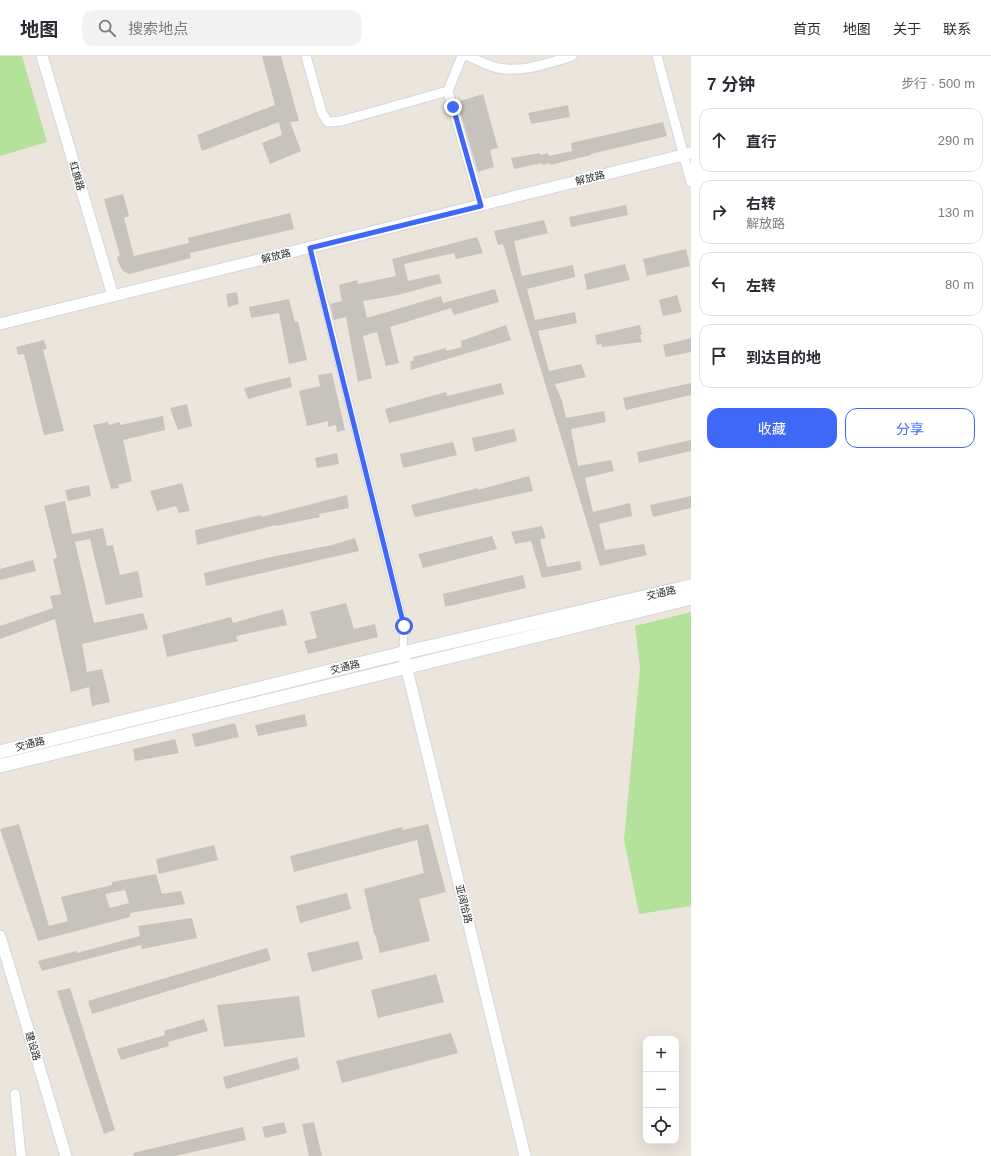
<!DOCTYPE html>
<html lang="zh">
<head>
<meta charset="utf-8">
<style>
	body { margin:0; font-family:Arial,"Noto Sans SC",sans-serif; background:#f2f2f3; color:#2b2b33 }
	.controls { position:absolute; right:12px; bottom:12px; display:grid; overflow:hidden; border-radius:8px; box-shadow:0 4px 16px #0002 }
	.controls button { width:36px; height:36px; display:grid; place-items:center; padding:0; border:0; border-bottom:1px solid #e1e1e2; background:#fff; color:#2b2b33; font:20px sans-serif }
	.stop { position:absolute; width:12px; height:12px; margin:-9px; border:3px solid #3f68f6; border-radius:50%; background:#fff }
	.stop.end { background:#3f68f6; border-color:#fff; box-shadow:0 1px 4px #0008 }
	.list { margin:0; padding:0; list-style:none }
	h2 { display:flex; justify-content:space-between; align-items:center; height:52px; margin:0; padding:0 16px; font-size:17px }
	h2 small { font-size:13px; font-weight:400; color:#7c7c81 }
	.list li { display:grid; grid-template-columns:26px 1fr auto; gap:12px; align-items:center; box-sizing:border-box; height:64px; margin:0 8px 8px; padding:0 8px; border:1px solid #e1e1e2; border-radius:12px }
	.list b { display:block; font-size:15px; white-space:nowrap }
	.list p { margin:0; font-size:13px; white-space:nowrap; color:#7c7c81 }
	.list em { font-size:13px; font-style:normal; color:#7c7c81 }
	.actions { display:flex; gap:8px; padding:12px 16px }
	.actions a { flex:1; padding:9px 0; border:1px solid #3f68f6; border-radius:12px; text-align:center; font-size:14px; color:#3f68f6 }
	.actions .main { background:#3f68f6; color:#fff }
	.icon { flex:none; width:22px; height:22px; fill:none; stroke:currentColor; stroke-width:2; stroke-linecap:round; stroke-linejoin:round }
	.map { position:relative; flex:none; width:691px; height:1100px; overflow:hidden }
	header { display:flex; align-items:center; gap:24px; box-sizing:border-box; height:56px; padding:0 20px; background:#fff; border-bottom:1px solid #e1e1e2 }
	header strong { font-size:19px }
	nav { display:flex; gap:22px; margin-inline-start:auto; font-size:14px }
	.search { width:280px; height:36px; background:#f2f2f3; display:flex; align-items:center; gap:10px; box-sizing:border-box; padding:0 14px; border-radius:12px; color:#7c7c81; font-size:15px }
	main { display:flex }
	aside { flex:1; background:#fff }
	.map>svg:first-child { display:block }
	.green { fill:#b5e29a }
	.building { fill:#c7c2bc; fill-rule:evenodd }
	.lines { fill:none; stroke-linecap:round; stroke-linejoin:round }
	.pedestrian-casing { stroke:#d2d6e3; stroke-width:9 }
	.minor-casing { stroke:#d2d6e3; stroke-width:11 }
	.tertiary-casing { stroke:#d2d6e3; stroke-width:13 }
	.secondary-casing { stroke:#d2d6e3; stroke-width:15 }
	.pedestrian { stroke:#fff; stroke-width:7 }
	.minor { stroke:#fff; stroke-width:9 }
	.tertiary { stroke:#fff; stroke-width:11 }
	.secondary { stroke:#fff; stroke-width:13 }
	.route { stroke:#3f68f6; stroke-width:5 }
	.labels { text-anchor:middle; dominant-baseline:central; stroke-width:3.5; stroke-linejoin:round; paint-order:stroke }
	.street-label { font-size:10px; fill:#2a2a2a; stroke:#fff }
</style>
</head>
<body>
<header>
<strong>地图</strong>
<div class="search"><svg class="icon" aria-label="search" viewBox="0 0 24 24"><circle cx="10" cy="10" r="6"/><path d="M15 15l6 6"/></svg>搜索地点</div>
<nav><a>首页</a><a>地图</a><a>关于</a><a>联系</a></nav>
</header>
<main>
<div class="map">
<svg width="691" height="1100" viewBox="0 0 691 1100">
	<rect width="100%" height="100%" fill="#ece5dc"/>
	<path class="green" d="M0 0H22L47 86 0 100Z
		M691 556V850L639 858 624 784 640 612 635 570Z"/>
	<path class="building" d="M262 0H281L299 65 290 66 301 95 270 108 262 87 282 79 279 66 202 95 197 79 275 49Z
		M483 38 498 92 490 94 494 111 478 116 457 46Z
		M568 49 570 61 531 68 528 57Z
		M663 66 667 80 591 98V99L550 109V107L542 109V107L514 113 511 102 540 97 541 99 548 97 549 100 572 95 571 87Z
		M123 138 129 160 124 162 134 200 189 187 188 182 290 157 294 173 190 197 191 202 129 218 123 215 119 208 117 201 120 200 104 143Z
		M626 149 628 159 571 171 569 161Z
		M544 164 548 177 514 185 522 220 573 209 575 221 527 233 535 264 575 256 577 267 538 275 549 315 581 308 586 321 555 328 562 345 566 362 604 355 606 366 571 373 578 410 611 404 614 415 585 422 593 456 630 447 632 460 599 468 605 494 644 488 647 499 600 510 503 188 498 189 494 175Z
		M477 181 483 197 456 203 454 197 404 208 408 225 439 218 442 227 398 239 363 245 367 262 441 240 443 247 495 233 499 246 454 259 451 252 390 271 399 307 386 310 377 276 363 280 372 322 358 326 346 261 334 264 330 248 342 245 339 229 357 224 358 228 396 220 392 203Z
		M686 193 690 210 647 220 643 203Z
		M625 208 630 224 587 234 584 218Z
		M237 236 239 248 228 251 226 238Z
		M677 239 682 256 663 260 659 244Z
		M289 243 295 266 298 265 307 304 289 308 279 257 251 262 249 251Z
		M506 269 511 284 411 314 410 306 414 304 413 301 446 292V295L462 291 461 285Z
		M640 269 642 279H640L642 286 602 291 601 288 597 289 595 279Z
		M691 282V296L666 301 663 289Z
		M44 284 47 293 43 294 64 375 44 379 24 298 18 299 16 291Z
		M332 317 345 374 337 376 336 369 328 371V365L307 370 299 335 320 330 318 319Z
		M290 321 292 331 248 343 244 332Z
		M501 327 504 338 389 367 385 353 446 336 447 340Z
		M691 327V339L626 354 623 342Z
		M187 348 192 370 178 374 170 352Z
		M163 360 165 374 123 384 132 425 118 429 119 432 111 433 93 369 108 366 109 369 120 366V369Z
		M514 373 517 385 475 396 472 382Z
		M691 384V395L639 407 637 396Z
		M453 386 457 399 403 412 400 398Z
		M337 397 339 408 317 412 315 402Z
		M529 420 533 435 415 461 411 449 478 432V434Z
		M182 427 190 455 179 457 176 450 157 455 150 435Z
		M89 429 91 440 68 445 65 434Z
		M347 439 349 452 319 458 320 461 276 470V469L197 489 195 474 261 459V461Z
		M691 440V452L653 461 650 449Z
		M65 445 72 478 103 472 107 490 113 489 120 519 138 515 143 541 106 549 90 483 75 486 94 567 143 557 148 573 82 588 87 616 102 613 110 646 92 650 89 631 71 636 55 563 0 583V570L53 552 50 540 61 538 53 503 57 502 44 450Z
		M542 470 546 482 540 483 547 511 580 505 582 514 542 522 531 485 515 488 511 476Z
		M492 480 497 493 423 512 418 498Z
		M355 482 359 495 206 530 204 517 271 501 332 489Z
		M33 504 36 515 0 524V513Z
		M523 519 526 532 445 551 443 538Z
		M346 547 354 573 375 568 378 581 308 598 304 585 317 582 310 556Z
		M283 553 287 569 236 580 238 585 167 601 162 579 231 561 233 567Z
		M305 658 307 670 258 680 255 669Z
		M235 667 239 681 195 691 192 678Z
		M175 683 179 697 135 705 133 693Z
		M19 768 49 870 68 865 61 841 112 829V826L156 818 162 838 181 835 185 848 130 857V861L38 885 0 773ZM125 834 129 847 110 852 105 838Z
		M428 768 446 836 419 843 430 885 380 897 375 878H374L364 833 424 817 417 784 294 816 290 800 402 771 403 774Z
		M214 789 218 804 159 818 156 803Z
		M347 837 351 853 300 867 296 850Z
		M192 862 197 882 142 893 141 889 42 915 38 905 76 895 77 897 140 880 138 870Z
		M358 885 363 903 312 916 307 897Z
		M267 892 271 904 92 958 88 945Z
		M436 918 444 946 378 962 371 934Z
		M70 932 115 1074 104 1078 57 935Z
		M299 940 305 981 224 991 217 949Z
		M204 963 208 975 168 986 169 990 121 1004 117 993 165 979 164 975Z
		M451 977 458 997 342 1027 336 1005Z
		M297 1001 300 1013 226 1033 223 1021Z
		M284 1066 287 1077 265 1082 262 1071Z
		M314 1066 322 1100H309L302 1068Z
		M243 1071 246 1084 175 1100H134L133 1097Z"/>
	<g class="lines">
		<g class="pedestrian-casing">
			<path id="pedestrian" d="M311 192 404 571 403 597"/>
		</g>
		<g class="minor-casing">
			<path id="minor" d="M306 0 322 57 328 66 341 65 448 35
				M462 0 448 35 481 149
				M468 0C477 4 488 10 498 12 522 17 549 7 572 0
				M657 0 691 126
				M15 1038 21 1100"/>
		</g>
		<g class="tertiary-casing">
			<path id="tertiary" d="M42 0 113 240
				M0 268 691 97
				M403 597 525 1100
				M0 880 66 1100"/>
		</g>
		<g class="secondary-casing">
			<path id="secondary" d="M0 696 403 597 691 530
				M0 710 691 542"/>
		</g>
		<use href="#pedestrian" class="pedestrian"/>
		<use href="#minor" class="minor"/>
		<use href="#tertiary" class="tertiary"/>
		<use href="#secondary" class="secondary"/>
	</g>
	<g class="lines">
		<path class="route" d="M404 570 310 192 481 150 453 51"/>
	</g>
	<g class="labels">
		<g class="street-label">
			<text transform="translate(77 120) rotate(74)">红旗路</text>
			<text transform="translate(590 122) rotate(-14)">解放路</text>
			<text transform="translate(276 200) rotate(-14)">解放路</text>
			<text transform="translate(661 537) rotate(-13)">交通路</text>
			<text transform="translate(345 611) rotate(-14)">交通路</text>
			<text transform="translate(30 688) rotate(-14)">交通路</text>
			<text transform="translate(464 848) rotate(76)">亚阔恰路</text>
			<text transform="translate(33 990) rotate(73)">建设路</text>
		</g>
	</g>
</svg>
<div class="controls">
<button>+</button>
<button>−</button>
<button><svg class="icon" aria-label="locate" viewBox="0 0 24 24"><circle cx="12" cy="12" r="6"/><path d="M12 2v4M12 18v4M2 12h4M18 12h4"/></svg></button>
</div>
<div class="stop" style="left:404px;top:570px"></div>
<div class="stop end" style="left:453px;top:51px"></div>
</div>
<aside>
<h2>7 分钟<small>步行 · 500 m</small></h2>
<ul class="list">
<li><svg class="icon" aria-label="ahead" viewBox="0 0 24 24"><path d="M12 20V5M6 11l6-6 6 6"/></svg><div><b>直行</b></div><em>290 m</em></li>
<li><svg class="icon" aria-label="right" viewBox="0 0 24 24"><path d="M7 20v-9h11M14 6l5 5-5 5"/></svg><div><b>右转</b><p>解放路</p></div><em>130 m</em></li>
<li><svg class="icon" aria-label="left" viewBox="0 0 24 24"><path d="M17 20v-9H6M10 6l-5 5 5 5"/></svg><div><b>左转</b></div><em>80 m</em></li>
<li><svg class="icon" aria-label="arrive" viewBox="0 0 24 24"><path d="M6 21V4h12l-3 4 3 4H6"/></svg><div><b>到达目的地</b></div></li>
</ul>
<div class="actions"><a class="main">收藏</a><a>分享</a></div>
</aside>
</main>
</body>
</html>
